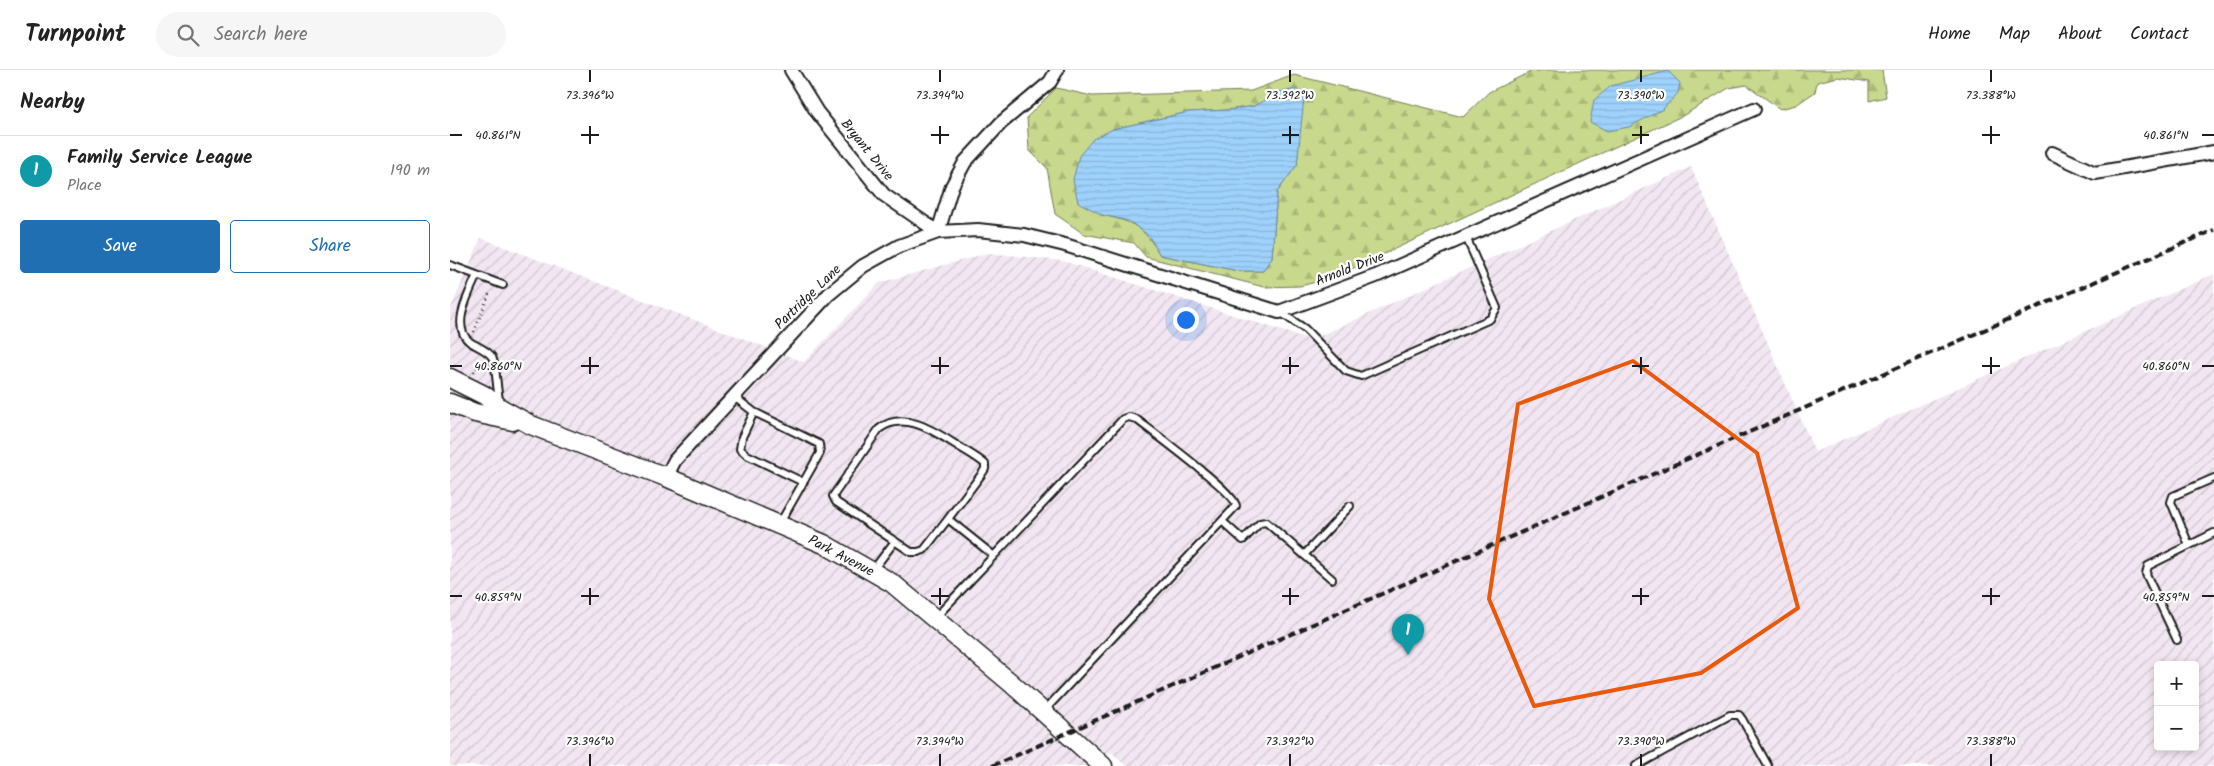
<!DOCTYPE html>
<html lang="en">
<head>
<meta charset="utf-8">
<style>
	body { margin:0; font-family:Kalam,sans-serif; background:#f6f6f6; color:#222 }
	.controls { position:absolute; right:15px; bottom:15px; display:grid; overflow:hidden; border-radius:5px; box-shadow:0 2px 8px #0003 }
	.controls button { width:45px; height:45px; display:grid; place-items:center; padding:0; border:0; border-bottom:1px solid #e0e0e0; background:#fff; color:#222; font:25px sans-serif }
	.you { position:absolute; left:735px; top:249px; width:18px; height:18px; margin:-12px; border:4px solid #fff; border-radius:50%; background:#1a73e8; box-shadow:0 0 0 8px #1a73e833 }
	.badge { display:grid; place-items:center; width:32px; height:32px; border-radius:50%; background:#1f6fb2; color:#fff; font-size:16px; font-weight:700 }
	.pin { position:absolute; translate:-50% -41px; filter:drop-shadow(0 1px 2px #0008) }
	.pin::after { content:''; position:absolute; top:26px; width:18px; height:15px; background:inherit; clip-path:polygon(0 0,100% 0,50% 100%) }
	.list { margin:0; padding:0; list-style:none }
	h2 { display:flex; justify-content:space-between; align-items:center; height:65px; margin:0; padding:0 20px; font-size:21px }
	h2 small { font-size:16px; font-weight:400; color:#767676 }
	.list li { display:grid; grid-template-columns:32px 1fr auto; gap:15px; align-items:center; box-sizing:border-box; height:70px; padding:0 20px; border-top:1px solid #e0e0e0 }
	.list b { display:block; font-size:19px; white-space:nowrap }
	.list p { margin:0; font-size:16px; white-space:nowrap; color:#767676 }
	.list em { font-size:16px; font-style:normal; color:#767676 }
	.actions { display:flex; gap:10px; padding:15px 20px }
	.actions a { flex:1; padding:11px 0; border:1px solid #1f6fb2; border-radius:5px; text-align:center; font-size:18px; color:#1f6fb2 }
	.actions .main { background:#1f6fb2; color:#fff }
	.icon { flex:none; width:28px; height:28px; fill:none; stroke:currentColor; stroke-width:2; stroke-linecap:round; stroke-linejoin:round }
	.map { position:relative; flex:none; width:1764px; height:696px; overflow:hidden }
	header { display:flex; align-items:center; gap:30px; box-sizing:border-box; height:70px; padding:0 25px; background:#fff; border-bottom:1px solid #e0e0e0 }
	header strong { font-size:24px }
	nav { display:flex; gap:28px; margin-inline-start:auto; font-size:18px }
	.search { width:350px; height:45px; background:#f6f6f6; display:flex; align-items:center; gap:12px; box-sizing:border-box; padding:0 18px; border-radius:28px; color:#767676; font-size:19px }
	main { display:flex }
	aside { flex:1; background:#fff }
	.map>svg:first-child { display:block }
	.industrial { fill:url(#industrial-furrows); fill-rule:evenodd }
	.forest { fill:url(#forest-firs); stroke:#727a54; fill-rule:evenodd }
	.water { fill:url(#water-rules); stroke:#6a89a2 }
	.lines { fill:none; stroke-linecap:round; stroke-linejoin:round }
	.service-casing { stroke:#1c1c1c; stroke-width:10 }
	.minor-casing { stroke:#1c1c1c; stroke-width:16 }
	.secondary-casing { stroke:#1c1c1c; stroke-width:21 }
	.path { stroke:#1c1c1c; stroke-width:2.5; stroke-dasharray:1 4; stroke-linecap:butt }
	.service { stroke:#fff; stroke-width:6 }
	.minor { stroke:#fff; stroke-width:12 }
	.secondary { stroke:#fff; stroke-width:18 }
	.rail { stroke:#1c1c1c; stroke-width:4; stroke-dasharray:8 4; stroke-linecap:butt }
	.marked { fill:none; stroke:#e8590c; stroke-width:4; stroke-linejoin:round }
	.ticks { fill:none; stroke:#1c1c1c; stroke-width:2 }
	.labels { text-anchor:middle; dominant-baseline:central; stroke-width:4.5; stroke-linejoin:round; paint-order:stroke }
	.street-label { font-size:14px; fill:#1c1c1c; stroke:#fff }
	.ticks-label { font-size:12px; text-anchor:middle; fill:#1c1c1c; stroke:#fff; stroke-width:4.5; stroke-linejoin:round; paint-order:stroke }
</style>
</head>
<body>
<header>
<strong>Turnpoint</strong>
<div class="search"><svg class="icon" aria-label="search" viewBox="0 0 24 24"><circle cx="10" cy="10" r="6"/><path d="M15 15l6 6"/></svg>Search here</div>
<nav><a>Home</a><a>Map</a><a>About</a><a>Contact</a></nav>
</header>
<main>
<aside>
<h2>Nearby<small></small></h2>
<ul class="list">
<li><span class="badge" style="background:#0f9aa8">1</span><div><b>Family Service League</b><p>Place</p></div><em>190 m</em></li>
</ul>
<div class="actions"><a class="main">Save</a><a>Share</a></div>
</aside>
<div class="map">
<svg width="1764" height="696" viewBox="0 0 1764 696">
	<defs>
		<pattern id="industrial-furrows" width="10" height="10" patternUnits="userSpaceOnUse" patternTransform="scale(1.25)"><rect width="10" height="10" fill="#f2e6f2"/><path d="M-1 1l2-2M0 10L10 0M9 11l2-2" fill="none" stroke="#cfc5cf"/></pattern>
		<pattern id="forest-firs" width="22" height="20" patternUnits="userSpaceOnUse" patternTransform="scale(1.25)"><rect width="22" height="20" fill="#c8d88c"/><path d="M5 1l3.5 6h-7zM16 11l3.5 6h-7z" fill="#abb978"/></pattern>
		<pattern id="water-rules" width="6" height="5" patternUnits="userSpaceOnUse" patternTransform="scale(1.25)"><rect width="6" height="5" fill="#9ed2fc"/><path d="M0 2.5h6" fill="none" stroke="#88b4d7"/></pattern>
	</defs>
	<rect width="100%" height="100%" fill="#fff"/>
	<filter id="ink" filterUnits="userSpaceOnUse"><feTurbulence type="fractalNoise" baseFrequency=".02" numOctaves="2"/><feDisplacementMap in="SourceGraphic" scale="10" xChannelSelector="R" yChannelSelector="G"/><feConvolveMatrix kernelMatrix="1 2 1 2 8 2 1 2 1" color-interpolation-filters="sRGB"/></filter>
	<g filter="url(#ink)">
		<path class="industrial" d="M1241 97 1365 382 1764 204V696H676L661 682 648 696H0V240L31 168 354 292 429 213 538 183 613 191 861 270ZM1708 595H1745V677H1708Z"/>
		<path class="forest" d="M1095 0H1432L1436 27 1419 31V12L1388 7 1367 12 1365 22 1346 35 1330 39 1297 15 1279 18 1234 45 882 208 850 216 814 217 696 187 684 173 634 164 605 144 597 98 579 80 577 47 606 18 642 26 801 21 844 5 1013 47 1039 22 1080 2ZM830 22 849 71 847 95 827 122 822 187 813 201H788L710 185C693 156 684 152 652 145L663 59 739 42 778 40 804 36Z"/>
		<path class="water" d="M1218 1 1230 13 1228 23 1213 39 1179 57 1157 61 1140 52 1144 30 1161 16Z
			M847 19 854 28 847 95 827 122 822 187 813 201H788L710 185 699 166 679 151 652 145 628 132 623 110 629 86 643 69 663 59 739 42 778 40 804 36 830 22Z"/>
		<g class="lines">
			<g class="service-casing">
				<path id="service" d="M0 195 53 215
					M27 205C19 223 0 257 20 272 26 276 38 280 42 287 47 296 46 320 50 333
					M830 242 855 259 896 301 911 306 1040 249 1047 238 1016 167
					M283 326 304 342 369 374 370 383 330 453
					M304 342 292 367 290 379 297 385 353 412
					M498 449 474 480 468 482H461L386 432 383 426 429 359C454 339 487 363 508 376 517 382 527 387 535 394V399L531 405 498 449 543 485
					M772 451 793 470 810 453 816 452 882 509
					M1739 475 1721 432 1723 426 1764 408
					M854 485 900 436
					M423 500 445 471
					M485 548 673 349 679 347 686 349C700 360 787 424 786 436L594 641
					M1727 570 1696 504 1698 496 1764 463
					M1186 696 1280 645H1289L1292 649 1318 696"/>
			</g>
			<g class="minor-casing">
				<path id="minor" d="M341 0 367 42 434 125 488 162 528 160 574 165 615 175 829 242 926 206 1304 39
					M1602 83 1645 103 1764 82
					M216 407 225 390 379 224 413 196 449 176 488 162 502 116 515 92 551 53 600 12 607 0"/>
			</g>
			<g class="secondary-casing">
				<path id="secondary" d="M0 308 34 325 52 339 81 355 216 407 374 474 442 513 561 613 653 696
					M0 333 25 343 63 351"/>
			</g>
			<path class="path" d="M24 262 39 224
				M24 302 31 289"/>
			<use href="#service" class="service"/>
			<use href="#minor" class="minor"/>
			<use href="#secondary" class="secondary"/>
			<path class="rail" d="M542 696 1235 390 1764 160"/>
		</g>
	</g>
	<path class="marked" d="M1183 291 1307 383 1348 538 1251 603 1084 636 1039 529 1068 334Z"/>
	<path class="ticks" d="M140 0V12M490 0V12M840 0V12M1191 0V12M1541 0V12M140 56V74M490 56V74M840 56V74M1191 56V74M1541 56V74M0 65H12M131 65H149M481 65H499M832 65H849M1182 65H1199M1532 65H1550M1752 65H1764M140 287V304M490 287V304M840 287V304M1191 287V304M1541 287V304M0 296H12M131 296H149M481 296H499M832 296H849M1182 296H1199M1532 296H1550M1752 296H1764M140 518V535M490 518V535M840 518V535M1191 518V535M1541 518V535M0 526H12M131 526H149M481 526H499M832 526H849M1182 526H1199M1532 526H1550M1752 526H1764M140 684V696M490 684V696M840 684V696M1191 684V696M1541 684V696"/>
	<g class="labels">
		<g class="street-label">
			<text transform="translate(417 80) rotate(51)">Bryant Drive</text>
			<text transform="translate(900 199) rotate(-21)">Arnold Drive</text>
			<text transform="translate(358 227) rotate(-44)">Partridge Lane</text>
			<text transform="translate(391 486) rotate(28)">Park Avenue</text>
		</g>
	</g>
	<g class="ticks-label">
		<text x="140" y="29">73.396°W</text>
		<text x="490" y="29">73.394°W</text>
		<text x="840" y="29">73.392°W</text>
		<text x="1191" y="29">73.390°W</text>
		<text x="1541" y="29">73.388°W</text>
		<text x="48" y="69">40.861°N</text>
		<text x="1716" y="69">40.861°N</text>
		<text x="48" y="300">40.860°N</text>
		<text x="1716" y="300">40.860°N</text>
		<text x="48" y="531">40.859°N</text>
		<text x="1716" y="531">40.859°N</text>
		<text x="140" y="675">73.396°W</text>
		<text x="490" y="675">73.394°W</text>
		<text x="840" y="675">73.392°W</text>
		<text x="1191" y="675">73.390°W</text>
		<text x="1541" y="675">73.388°W</text>
	</g>
</svg>
<div class="controls">
<button>+</button>
<button>−</button>
</div>
<div class="you"></div>
<div class="pin badge" style="left:958px;top:585px;background:#0f9aa8">1</div>
</div>
</main>
</body>
</html>
